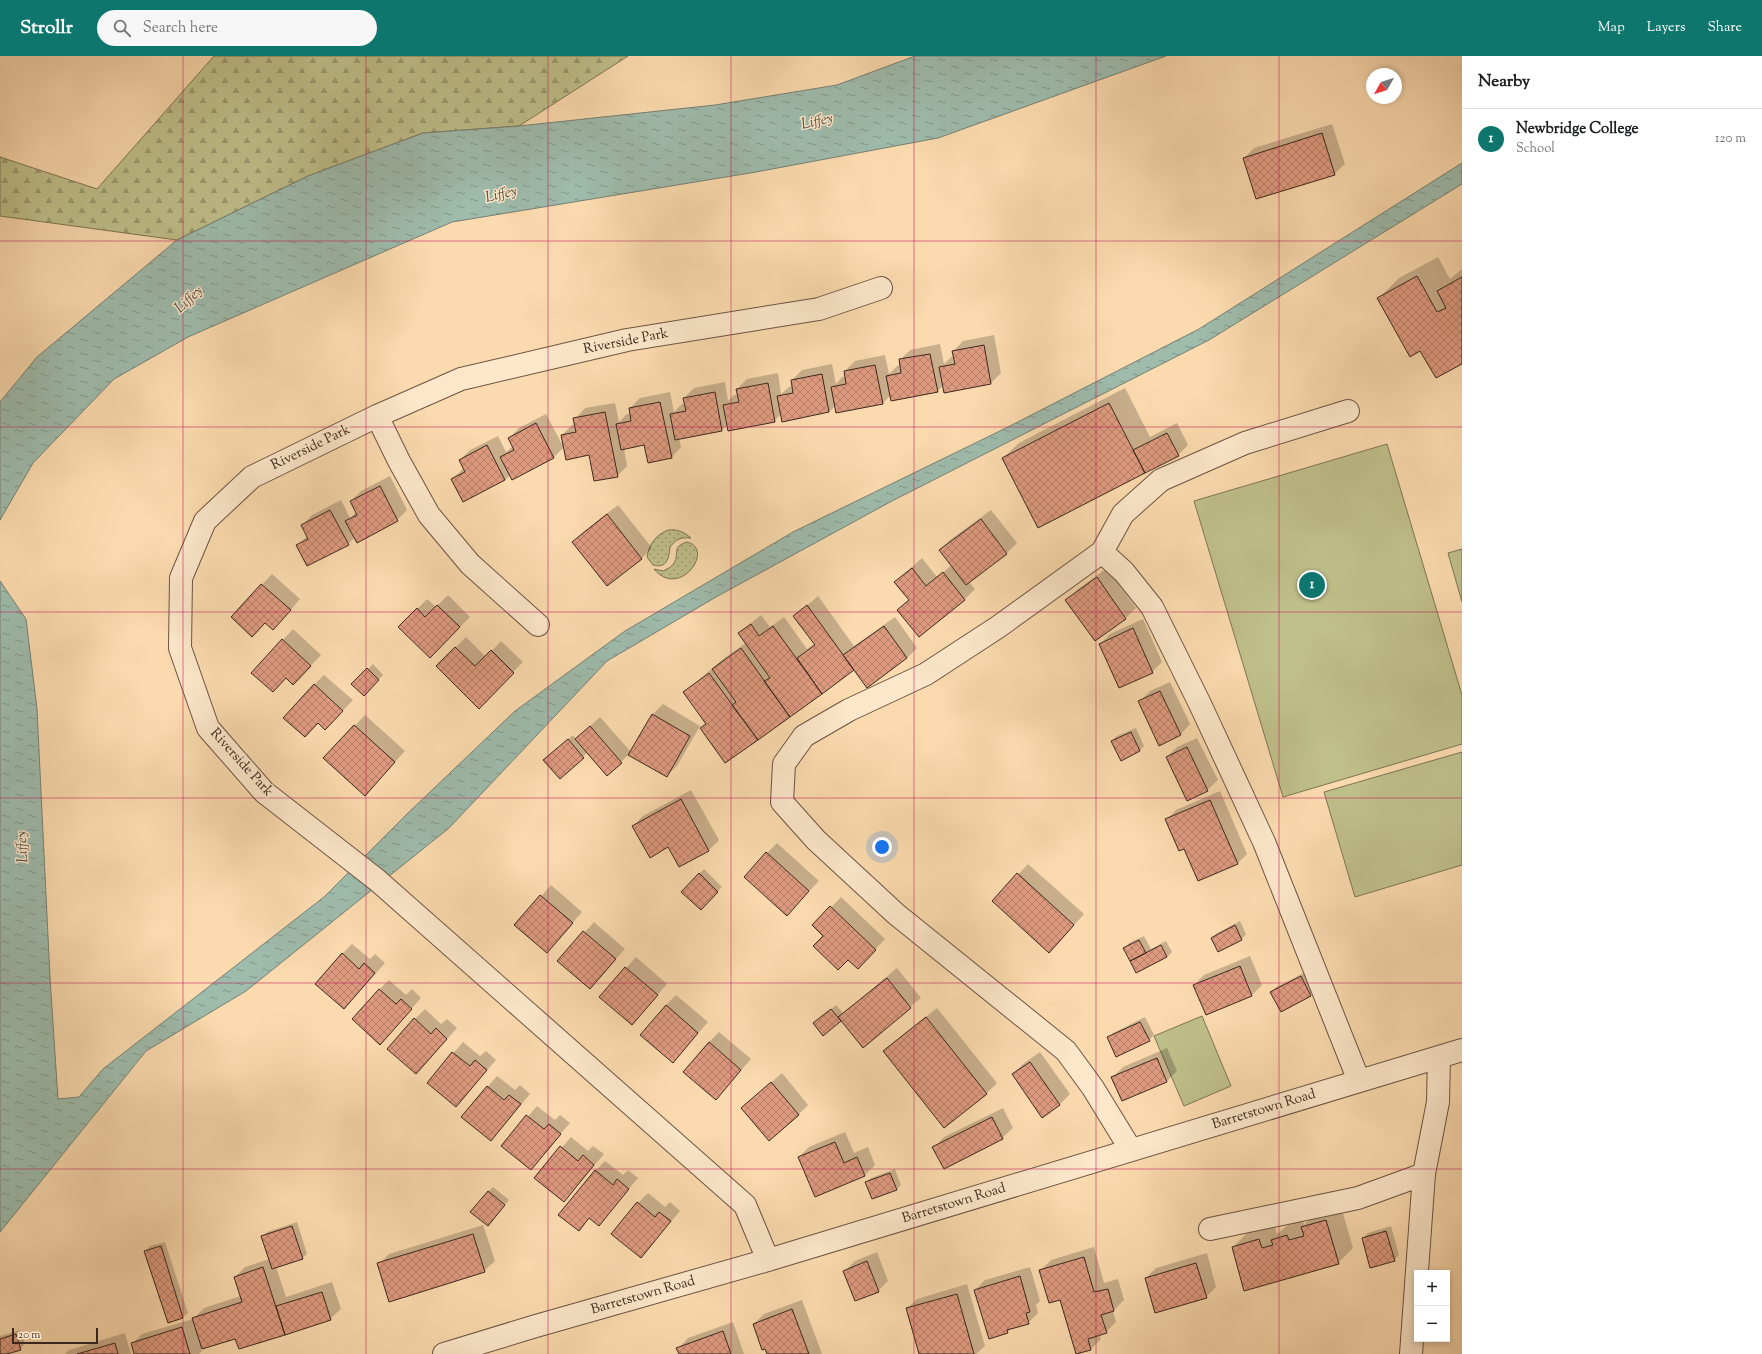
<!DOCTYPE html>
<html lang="en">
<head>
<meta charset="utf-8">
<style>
	body { margin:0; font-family:"Sorts Mill Goudy",serif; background:#f6f6f6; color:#202124 }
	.controls { position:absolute; right:12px; bottom:12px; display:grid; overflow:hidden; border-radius:0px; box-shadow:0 2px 6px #0003 }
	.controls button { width:36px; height:36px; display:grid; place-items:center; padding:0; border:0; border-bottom:1px solid #e0e0e0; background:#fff; color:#202124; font:20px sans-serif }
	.compass { position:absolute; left:1366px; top:12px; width:36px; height:36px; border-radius:50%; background:#fff; box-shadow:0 2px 6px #0003; rotate:231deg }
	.scale { position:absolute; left:12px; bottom:10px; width:86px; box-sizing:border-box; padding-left:4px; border:2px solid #3d281e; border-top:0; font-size:11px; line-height:14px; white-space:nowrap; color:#3d281e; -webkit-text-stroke:3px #fce7ca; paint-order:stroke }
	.you { position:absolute; left:882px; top:791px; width:14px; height:14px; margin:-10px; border:3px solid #fff; border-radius:50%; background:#1a73e8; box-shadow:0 0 0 6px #1a73e833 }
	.badge { display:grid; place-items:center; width:26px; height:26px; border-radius:50%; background:#0f766e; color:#fff; font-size:13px; font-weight:700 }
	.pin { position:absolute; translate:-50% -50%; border:2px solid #fff; box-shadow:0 1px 4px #0006 }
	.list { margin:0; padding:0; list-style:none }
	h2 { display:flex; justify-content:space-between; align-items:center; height:52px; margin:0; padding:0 16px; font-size:17px }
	h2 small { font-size:13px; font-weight:400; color:#757577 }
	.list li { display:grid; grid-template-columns:26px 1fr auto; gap:12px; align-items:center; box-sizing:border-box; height:60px; padding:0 16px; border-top:1px solid #e0e0e0 }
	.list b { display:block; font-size:15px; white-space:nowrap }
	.list p { margin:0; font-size:13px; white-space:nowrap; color:#757577 }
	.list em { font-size:13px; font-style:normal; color:#757577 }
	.icon { flex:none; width:22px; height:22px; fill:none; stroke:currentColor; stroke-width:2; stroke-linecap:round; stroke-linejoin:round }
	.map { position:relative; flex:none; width:1462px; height:1298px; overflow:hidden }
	header { display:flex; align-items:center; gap:24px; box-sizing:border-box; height:56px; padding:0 20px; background:#0f766e; color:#fff }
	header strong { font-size:19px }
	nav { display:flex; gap:22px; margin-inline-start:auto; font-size:14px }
	.search { width:280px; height:36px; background:#f6f6f6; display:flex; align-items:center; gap:10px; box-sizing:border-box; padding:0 14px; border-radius:22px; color:#757577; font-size:15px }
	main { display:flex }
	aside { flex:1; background:#fff }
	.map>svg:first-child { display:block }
	.grass { fill:url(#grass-dots); stroke:#7e7454 }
	.forest { fill:url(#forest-firs); stroke:#7e7454 }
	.garden { fill:#bfbf8a; stroke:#7e7454 }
	.water { fill:url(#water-ripples); stroke:#778073 }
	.shadow { fill:#0003 }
	.building { fill:url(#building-cross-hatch); stroke:#3d281e }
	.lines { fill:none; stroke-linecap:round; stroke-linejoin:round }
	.minor-casing { stroke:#6c5442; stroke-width:24 }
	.minor { stroke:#fce7ca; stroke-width:22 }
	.grid { fill:none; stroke:#c2185b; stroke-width:1; stroke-opacity:0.55 }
	.labels { text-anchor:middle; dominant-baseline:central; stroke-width:3; stroke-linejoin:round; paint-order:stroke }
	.street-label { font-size:14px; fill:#3d281e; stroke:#fce7ca }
	.water-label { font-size:15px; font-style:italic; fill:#554d42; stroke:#fce7ca }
</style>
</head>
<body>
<header>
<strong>Strollr</strong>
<div class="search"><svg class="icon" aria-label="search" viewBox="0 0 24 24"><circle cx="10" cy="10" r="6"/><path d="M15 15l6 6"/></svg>Search here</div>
<nav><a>Map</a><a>Layers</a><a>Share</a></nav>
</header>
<main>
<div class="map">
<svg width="1462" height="1298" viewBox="0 0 1462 1298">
	<defs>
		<pattern id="grass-dots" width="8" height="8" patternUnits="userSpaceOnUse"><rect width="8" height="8" fill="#bfbf8a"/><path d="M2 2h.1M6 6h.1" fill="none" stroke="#9c9b70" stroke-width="1.8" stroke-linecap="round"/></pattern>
		<pattern id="forest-firs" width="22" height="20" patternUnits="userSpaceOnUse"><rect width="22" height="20" fill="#bfbf8a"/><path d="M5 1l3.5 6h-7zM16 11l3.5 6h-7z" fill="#9c9b70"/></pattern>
		<pattern id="water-ripples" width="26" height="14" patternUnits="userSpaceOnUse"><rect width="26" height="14" fill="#9ebbac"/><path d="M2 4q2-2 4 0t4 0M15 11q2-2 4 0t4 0" fill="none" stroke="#82988b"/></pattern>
		<pattern id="building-cross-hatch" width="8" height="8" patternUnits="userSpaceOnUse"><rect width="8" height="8" fill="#de9a7f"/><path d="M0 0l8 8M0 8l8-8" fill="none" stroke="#b57e67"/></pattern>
	</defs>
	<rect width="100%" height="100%" fill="#fadaae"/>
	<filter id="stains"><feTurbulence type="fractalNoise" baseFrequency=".005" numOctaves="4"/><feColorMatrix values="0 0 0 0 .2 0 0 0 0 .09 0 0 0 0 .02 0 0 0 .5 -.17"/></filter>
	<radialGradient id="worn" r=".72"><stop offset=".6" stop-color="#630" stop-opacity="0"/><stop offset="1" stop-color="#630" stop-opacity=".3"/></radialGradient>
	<path class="grass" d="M668 474C678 473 684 476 691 482 681 481 676 483 670 491 669 502 667 513 653 509L647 501C649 488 656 479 668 474Z
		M687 486C716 493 679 544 654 513L663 515C667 513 672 511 674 507 680 497 671 491 687 486Z"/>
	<path class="forest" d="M214 0H628L519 70 423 77 308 120 177 184 0 160V101L97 133Z"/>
	<path class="garden" d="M1387 388 1462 639V688L1283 741 1194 445Z
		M1462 493V546L1448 497Z
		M1462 696V809L1355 841 1324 736Z
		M1202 960 1231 1030 1184 1050 1154 980Z"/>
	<path class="water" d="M915 0H1166L938 82 756 116 452 166 188 281 114 323 33 407 0 464V346L37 301 177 184 308 120 423 77 519 70 715 49 837 29Z
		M1462 107V128L1209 284 892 445 716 541 607 605 449 772 246 935 146 995 0 1176V525L26 563 37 653 50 922 58 1043 79 1041 103 1013 324 841 408 757 515 655 625 575 793 476 1006 372 1199 273Z"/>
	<path class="shadow" d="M1332 68 1345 108 1334 118 1244 102 1254 92Z
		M1438 201 1450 223 1462 213V306L1421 293 1379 242 1399 222Z
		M994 279 1001 317 991 327 945 335 944 329 937 335 891 339 883 347 836 349 829 356 783 364 782 357 774 365 728 368 722 374 679 382 681 391 671 402 645 388 624 392 627 410 617 420 589 398 564 391 554 401 512 423 510 419 505 424 463 445 452 423 464 412 460 404 470 394 498 380 506 396 513 390 509 382 519 372 546 358 563 390 562 379 572 369 576 368 575 363 585 352 615 347 619 366 627 358H631L630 352 640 342 670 336 674 356 682 348H685L684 342 694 332 725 326 728 345 734 339H738L737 333 747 323 778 317 781 338 789 331 793 330 792 324 802 314 832 308 836 328 842 321H846L845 315 855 305 885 299 889 318 897 310 901 309 900 304 910 294 940 288 944 308 951 301 954 300 953 295 963 285Z
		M1125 332 1150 381 1177 367 1188 389 1178 399 1003 402 1019 387Z
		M390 420 407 454 397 464 355 481 348 488 298 489 307 480 302 469 312 459 341 444 350 462 356 456 351 445 361 435Z
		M618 449 652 492 642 502 607 529 573 486 583 476Z
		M991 454 1017 487 1007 497 969 526 975 533 965 543 919 580 898 554 909 543 895 526 922 502 937 521 952 509 940 494 950 484Z
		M1107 512 1136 552 1126 562 1095 584 1067 544 1077 534Z
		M272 518 300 543 283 563 266 566 232 561Z
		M448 539 470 561 430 601 400 571 427 543 436 551Z
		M818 540 854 590 895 561 917 592 907 602 855 613 725 706 701 672 706 667 685 636 723 603 746 587 739 577 761 559 770 571 784 561 807 593 815 587 795 560Z
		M1143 563 1162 606 1152 616 1100 588 1110 578Z
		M293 573 321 599 303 618 286 621 253 616Z
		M466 581 486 601 501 585 523 606 479 651 437 610Z
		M373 608 383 619 364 639 353 628Z
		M324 619 353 644 335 663 318 666 314 629Z
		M1170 626 1190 668 1180 679 1139 646 1150 635Z
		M663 648 700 670 677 710 666 720 629 698 621 706 588 696 560 722 549 700 573 679 576 683 600 661 631 696 653 658Z
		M365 659 405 695 375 728 325 702Z
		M1136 672 1144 690 1139 695 1112 685 1117 680Z
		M1197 682 1218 724 1207 734 1167 701 1177 691Z
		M691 734 719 784 709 794 680 810 669 790 633 770 643 760Z
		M1220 735 1247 798 1237 808 1185 792 1166 764 1176 754Z
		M777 787 819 825 797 848 767 797Z
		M1028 808 1084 858 1059 886 993 845Z
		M704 813 722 831 701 853 682 836Z
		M551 829 582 856 547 896 516 869Z
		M841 841 885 883 858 912 814 869Z
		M1240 865 1246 878 1242 883 1219 895 1212 882 1217 877Z
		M594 866 625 893 590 932 559 905Z
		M1144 880 1151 893 1166 885 1172 896 1167 901 1137 916 1125 892 1129 887Z
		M352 888 370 903 375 898 385 907 354 942 342 898Z
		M1250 900 1262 929 1252 939 1206 958 1194 929 1204 919Z
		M636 901 667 928 632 968 601 941Z
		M897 912 921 942 863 990 842 963 840 965 820 963 836 949 843 957Z
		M1306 916 1315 935 1310 939 1271 936 1276 931Z
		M389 924 406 939 412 933 421 942 390 977 379 934Z
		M676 939 708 966 673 1006 666 949Z
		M937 952 997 1027 987 1037 944 1070 885 995 895 985Z
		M425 953 441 968 447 963 457 972 426 1007 415 963Z
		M1145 961 1154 979 1149 984 1108 982 1113 977Z
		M719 976 751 1003 716 1043 709 986Z
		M463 986 480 1000 486 995 496 1004 456 1050 428 1027Z
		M1167 992 1177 1015 1167 1025 1123 1044 1113 1021 1123 1011Z
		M1040 996 1070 1038 1060 1048 1042 1060 1013 1018 1023 1008Z
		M782 1017 808 1049 798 1059 742 1052Z
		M497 1020 515 1034 520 1029 530 1038 491 1084 462 1060Z
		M537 1050 555 1064 560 1059 570 1067 530 1113 502 1090Z
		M1003 1052 1013 1072 1002 1082 934 1092 944 1081Z
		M845 1076 854 1097 868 1091 875 1109 865 1119 816 1140 799 1101 809 1091Z
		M571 1081 588 1095 593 1090 604 1098 564 1145 536 1121Z
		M605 1105 623 1119 628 1114 638 1122 599 1168 590 1161 578 1174 595 1115Z
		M895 1113 901 1129 896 1134 866 1127 871 1122Z
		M493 1131 509 1144 488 1169V1136Z
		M648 1137 665 1151 670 1146 680 1155 641 1201 638 1147Z
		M1341 1150 1353 1192 1338 1207 1233 1191 1248 1176 1274 1169 1277 1178 1288 1169 1303 1164 1304 1169 1317 1156Z
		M297 1166 307 1198 302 1202 276 1211 286 1241 332 1226 341 1253 330 1263 240 1292 236 1282 201 1293 202 1295 199 1298H135L132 1288 142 1278 193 1263 204 1252 241 1240 235 1221 245 1211 270 1203 262 1181 267 1176Z
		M483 1169 495 1205 484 1215 379 1208 389 1198Z
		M1391 1170 1399 1199 1394 1204 1363 1182 1368 1177Z
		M165 1186 188 1257 183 1261 168 1266 146 1195 150 1190Z
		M1094 1191 1104 1227 1118 1223 1124 1244 1113 1255 1116 1266 1106 1276 1099 1278 1101 1283 1091 1293 1061 1243 1041 1214 1051 1204Z
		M877 1196 888 1225 878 1235 845 1215 855 1205Z
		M1207 1197 1216 1231 1206 1241 1146 1222 1156 1212Z
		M1030 1211 1040 1245 1036 1249 1038 1257 1028 1267 1013 1271 1007 1276 975 1234 985 1224Z
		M967 1228 985 1290 976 1298H921L907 1253 917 1243Z
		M802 1244 822 1298H768L754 1268 764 1258Z
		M733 1266 744 1298H680L678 1293 688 1282Z
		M21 1274 25 1288 20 1293 0 1298V1280Z
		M125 1277 131 1298H65L69 1294Z"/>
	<path class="building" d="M1322 77 1335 119 1256 143 1243 102Z
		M1417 220 1437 256 1446 252 1437 235 1462 221V308L1436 322 1420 295 1410 301 1377 242Z
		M984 289 991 328 944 337 939 311 955 308 952 295Z
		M930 298 938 336 891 345 886 320 901 317 899 303Z
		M875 309 883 348 836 357 831 331 846 328 844 315Z
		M822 318 829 356 782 366 777 340 793 337 791 324Z
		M768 327 775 366 728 375 723 349 739 346 736 333Z
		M715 336 722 375 675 384 670 358 686 355 683 342Z
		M660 346 672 402 648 407 644 389 621 394 616 368 631 365 629 352Z
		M1109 347 1145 417 1038 472 1002 402Z
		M605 356 618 421 594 425 589 399 566 404 561 379 576 376 573 362Z
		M536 367 554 402 512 424 500 401 514 394 508 382Z
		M1167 377 1179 400 1145 417 1133 394Z
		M487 389 505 424 463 446 451 423 465 416 459 404Z
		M380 430 398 465 357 487 345 465 357 459 350 445Z
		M330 454 349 489 307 510 296 489 308 483 301 469Z
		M607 458 642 503 607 530 572 486Z
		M981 463 1007 498 966 529 939 494Z
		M912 512 926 530 943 516 965 544 919 581 897 554 909 544 894 526Z
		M1097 521 1126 563 1095 585 1065 544Z
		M261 528 291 554 273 574 265 567 252 581 231 561Z
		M437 549 460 571 430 602 398 571 417 552 425 561Z
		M807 549 854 614 822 638 797 602 815 589 793 560Z
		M751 568 759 580 773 570 822 638 790 661 764 625 770 622 738 577Z
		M884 570 907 602 867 632 843 599Z
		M1133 572 1153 617 1119 632 1099 588Z
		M282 583 311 610 293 629 286 622 273 636 251 617Z
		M455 591 475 610 491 594 514 617 479 653 436 610Z
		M741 592 790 661 758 684 732 649 736 646 712 613Z
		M367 612 379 624 364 640 351 628Z
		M709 617 758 684 725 707 700 672 706 668 683 636Z
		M314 628 343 655 325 674 318 667 305 681 283 662Z
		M1160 635 1181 679 1159 690 1138 645Z
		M652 658 690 680 667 721 628 699Z
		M354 669 395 706 365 740 323 702Z
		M590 670 622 707 607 720 575 683Z
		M1131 676 1140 695 1121 705 1111 685Z
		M568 683 584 702 560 723 543 704Z
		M1187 691 1208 735 1187 745 1166 701Z
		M681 743 709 795 679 811 668 791 650 802 632 770Z
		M1210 744 1238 808 1198 825 1184 793 1179 795 1165 763Z
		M766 796 809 835 787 860 744 821Z
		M699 817 718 836 701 854 681 836Z
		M1017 817 1074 869 1049 897 992 845Z
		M540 839 573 867 547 897 514 869Z
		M830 850 876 894 858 913 848 904 838 914 813 890 823 880 812 869Z
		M1235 869 1242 884 1218 896 1211 882Z
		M583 875 616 903 590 933 557 905Z
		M1139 884 1146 897 1130 905 1123 892Z
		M1161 889 1167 901 1136 917 1130 905Z
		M342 897 359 913 364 907 375 917 344 953 315 928Z
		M1240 910 1252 940 1206 959 1193 929Z
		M625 911 658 939 632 969 599 941Z
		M1301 920 1311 940 1281 956 1270 936Z
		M887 922 911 952 863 992 838 961Z
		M379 933 396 948 401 943 412 953 380 989 352 963Z
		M666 949 698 977 673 1007 640 979Z
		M831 953 841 965 823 980 813 967Z
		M926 961 987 1038 944 1072 883 995Z
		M414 962 431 978 436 972 447 983 416 1018 387 993Z
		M1140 966 1150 985 1116 1001 1107 981Z
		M709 986 741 1014 716 1044 683 1016Z
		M452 996 470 1010 475 1004 487 1014 456 1051 427 1027Z
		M1157 1002 1167 1026 1122 1045 1111 1021Z
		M1030 1006 1060 1049 1042 1062 1012 1018Z
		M771 1026 799 1059 769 1085 741 1052Z
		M487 1030 504 1044 509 1039 521 1048 491 1085 461 1061Z
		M526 1059 544 1073 549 1068 561 1078 531 1114 501 1090Z
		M992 1061 1003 1083 944 1113 932 1091Z
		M835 1086 844 1107 857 1101 865 1120 815 1141 798 1101Z
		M560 1090 578 1105 583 1099 594 1109 564 1146 534 1122Z
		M595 1114 613 1129 617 1123 629 1133 599 1170 589 1162 579 1175 558 1159Z
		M890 1117 897 1134 872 1143 865 1126Z
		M488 1135 505 1149 488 1170 470 1156Z
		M637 1146 655 1161 659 1156 671 1165 641 1202 611 1178Z
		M1326 1164 1339 1208 1244 1235 1232 1191 1259 1183 1262 1192 1273 1189 1271 1184 1287 1179 1289 1184 1304 1180 1301 1171Z
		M292 1170 303 1203 272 1213 261 1180Z
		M1386 1175 1395 1205 1370 1212 1362 1182Z
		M473 1178 485 1216 389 1246 377 1207Z
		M161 1190 183 1262 168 1267 144 1195Z
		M1084 1201 1094 1236 1108 1233 1114 1255 1101 1259 1107 1277 1088 1283 1091 1294 1076 1298 1060 1244 1049 1247 1039 1214Z
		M867 1205 879 1236 855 1245 843 1215Z
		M1196 1207 1207 1242 1155 1257 1145 1222Z
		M263 1211 285 1279 239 1293 235 1283 202 1293 192 1262 242 1246 234 1221Z
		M1020 1220 1030 1256 1026 1257 1029 1268 1007 1274 1008 1277 989 1283 974 1234Z
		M322 1236 331 1264 285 1279 276 1250Z
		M957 1238 974 1298H919L906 1252Z
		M792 1253 809 1298H767L765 1293 762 1294 753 1268Z
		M182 1271 190 1298H134L131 1287Z
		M723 1275 731 1298H679L676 1292Z
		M16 1278 21 1294 7 1298H0V1283Z
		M115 1287 118 1298H77Z"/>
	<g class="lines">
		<g class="minor-casing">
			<path id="minor" d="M377 360 399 405 429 459 470 508 538 569
				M1102 496 1123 458 1161 424 1245 387 1348 355
				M1131 1094 1093 1032 1066 995 896 858 816 784 782 746 784 708 804 680 849 654 926 618 998 571 1102 496 1124 516 1152 551 1200 648 1264 786 1359 1025
				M1210 1173 1358 1142 1424 1118
				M768 1204 745 1149 377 824 264 736 208 672 180 592 181 522 205 465 252 421 377 360 461 323 627 284 819 253 881 232
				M444 1298 536 1270 768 1204 1462 994
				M1411 1298 1424 1118 1438 1046 1439 1001"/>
		</g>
		<use href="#minor" class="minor"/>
	</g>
	<path class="grid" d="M183 0V1298M366 0V1298M548 0V1298M731 0V1298M914 0V1298M1096 0V1298M1279 0V1298M0 185H1462M0 371H1462M0 556H1462M0 742H1462M0 927H1462M0 1113H1462"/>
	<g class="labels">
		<g class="street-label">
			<text transform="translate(626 286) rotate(-11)">Riverside Park</text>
			<text transform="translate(311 392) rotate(-26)">Riverside Park</text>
			<text transform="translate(241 707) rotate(48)">Riverside Park</text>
			<text transform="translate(1264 1054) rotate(-17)">Barretstown Road</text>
			<text transform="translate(954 1148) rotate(-17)">Barretstown Road</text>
			<text transform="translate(643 1240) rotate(-16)">Barretstown Road</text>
		</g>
		<g class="water-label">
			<text transform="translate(817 66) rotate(-12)">Liffey</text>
			<text transform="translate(501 139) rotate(-13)">Liffey</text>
			<text transform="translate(189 244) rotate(-43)">Liffey</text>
			<text transform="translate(23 791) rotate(-93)">Liffey</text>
		</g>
	</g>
	<rect width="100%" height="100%" filter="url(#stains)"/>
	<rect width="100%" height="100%" fill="url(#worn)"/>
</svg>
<div class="controls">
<button>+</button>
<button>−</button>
</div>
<svg class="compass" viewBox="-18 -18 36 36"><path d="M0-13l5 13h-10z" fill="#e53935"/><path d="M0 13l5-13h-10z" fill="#757577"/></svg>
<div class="scale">20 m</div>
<div class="you"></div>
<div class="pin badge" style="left:1312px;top:529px">1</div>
</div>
<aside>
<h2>Nearby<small></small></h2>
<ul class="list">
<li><span class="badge">1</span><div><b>Newbridge College</b><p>School</p></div><em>120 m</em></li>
</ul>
</aside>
</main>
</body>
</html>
